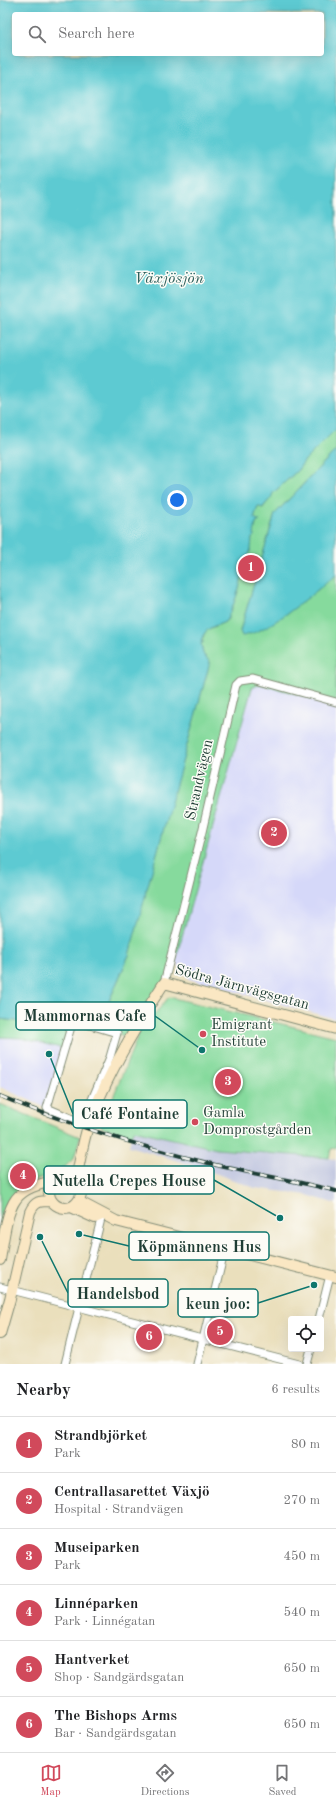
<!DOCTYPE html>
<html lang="en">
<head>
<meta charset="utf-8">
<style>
	body { margin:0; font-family:"Old Standard TT",serif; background:#f6f6f6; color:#202124 }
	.controls { position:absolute; right:12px; bottom:12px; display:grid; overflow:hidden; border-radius:4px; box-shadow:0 4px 16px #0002 }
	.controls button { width:36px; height:36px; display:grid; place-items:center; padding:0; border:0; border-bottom:1px solid #e0e0e0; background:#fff; color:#202124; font:20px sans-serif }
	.you { position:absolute; left:177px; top:500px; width:14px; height:14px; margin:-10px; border:3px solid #fff; border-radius:50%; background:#1a73e8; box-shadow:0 0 0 6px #1a73e833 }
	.badge { display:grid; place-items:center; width:26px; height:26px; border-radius:50%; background:#d1495b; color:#fff; font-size:13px; font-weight:700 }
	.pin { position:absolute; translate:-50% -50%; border:2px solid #fff; box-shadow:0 1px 4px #0006 }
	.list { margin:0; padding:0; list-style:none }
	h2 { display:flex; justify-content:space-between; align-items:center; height:52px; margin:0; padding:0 16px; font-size:17px }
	h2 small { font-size:13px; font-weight:400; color:#757577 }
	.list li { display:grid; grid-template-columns:26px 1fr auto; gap:12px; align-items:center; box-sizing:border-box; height:56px; padding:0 16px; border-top:1px solid #e0e0e0 }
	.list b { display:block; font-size:15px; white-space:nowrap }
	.list p { margin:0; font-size:13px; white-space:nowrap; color:#757577 }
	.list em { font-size:13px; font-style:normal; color:#757577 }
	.icon { flex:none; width:22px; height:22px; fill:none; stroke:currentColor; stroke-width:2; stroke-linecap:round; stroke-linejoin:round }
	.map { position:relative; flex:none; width:336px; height:1364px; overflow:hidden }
	.search { position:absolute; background:#fff; box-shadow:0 4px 16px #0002; left:12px; right:12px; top:12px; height:44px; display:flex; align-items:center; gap:10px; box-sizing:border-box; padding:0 14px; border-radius:4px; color:#757577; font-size:15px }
	.sheet { height:388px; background:#fff }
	nav { display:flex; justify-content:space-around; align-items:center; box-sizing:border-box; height:56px; border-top:1px solid #e0e0e0; background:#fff; font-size:11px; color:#757577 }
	nav a { display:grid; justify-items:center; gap:2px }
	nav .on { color:#d1495b }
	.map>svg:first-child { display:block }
	.built { fill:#d5d8f9 }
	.industrial { fill:#bdc3de }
	.green { fill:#86da9d; stroke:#528c68 }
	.water { fill:#5dcad2; stroke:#3e8483; fill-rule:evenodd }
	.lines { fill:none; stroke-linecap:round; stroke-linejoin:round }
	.street-casing { stroke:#848e78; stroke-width:9 }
	.secondary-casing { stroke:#848e78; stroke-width:12 }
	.street { stroke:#fff; stroke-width:7 }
	.secondary { stroke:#fae7c3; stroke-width:10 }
	.rail-casing { stroke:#1f3d34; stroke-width:4 }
	.rail { stroke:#fdfcf7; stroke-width:2.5; stroke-dasharray:8; stroke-linecap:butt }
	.poi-dot { fill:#d1495b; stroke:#fdfcf7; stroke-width:1.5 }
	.labels { text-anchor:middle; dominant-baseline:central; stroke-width:3; stroke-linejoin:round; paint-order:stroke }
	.street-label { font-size:15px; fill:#1f3d34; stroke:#fdfcf7 }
	.poi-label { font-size:15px; fill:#1f3d34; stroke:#fdfcf7; text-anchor:start }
	.water-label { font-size:16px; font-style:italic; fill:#2e605c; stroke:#fdfcf7 }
	.leader { fill:none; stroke:#0f766e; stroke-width:1.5 }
	.callout-dot { fill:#0f766e; stroke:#fdfcf7; stroke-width:1.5 }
	.callout { fill:#fdfcf7; stroke:#0f766e; stroke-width:1.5 }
	.callout-label { font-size:16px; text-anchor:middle; font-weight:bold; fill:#1f3d34 }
</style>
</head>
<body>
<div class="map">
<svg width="336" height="1364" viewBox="0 0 336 1364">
	<rect width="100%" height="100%" fill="#fdfcf7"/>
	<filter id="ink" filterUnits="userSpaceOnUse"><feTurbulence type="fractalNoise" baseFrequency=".025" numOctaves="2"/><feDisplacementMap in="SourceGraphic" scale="8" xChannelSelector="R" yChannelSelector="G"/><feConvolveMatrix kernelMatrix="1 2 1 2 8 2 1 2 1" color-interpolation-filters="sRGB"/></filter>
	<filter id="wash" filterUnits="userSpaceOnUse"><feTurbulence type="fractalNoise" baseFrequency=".012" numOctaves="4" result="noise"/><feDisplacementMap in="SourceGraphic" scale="16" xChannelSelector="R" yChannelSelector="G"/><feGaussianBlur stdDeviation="0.9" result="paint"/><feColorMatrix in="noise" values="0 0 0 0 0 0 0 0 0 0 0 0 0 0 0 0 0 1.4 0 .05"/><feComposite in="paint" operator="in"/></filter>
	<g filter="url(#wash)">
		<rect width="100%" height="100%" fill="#eadfbc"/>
		<path class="built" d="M260 683 336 705V1019L189 979 175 961 251 688Z
			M0 1037 21 1038 65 1049 47 1108 0 1087Z"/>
		<path class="industrial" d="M134 1130 217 1149 329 1158 336 1160V1204L307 1195 255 1188 201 1168 129 1146 131 1136Z"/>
		<path class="green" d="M336 429V450L275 514 240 631 246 635C280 622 308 597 336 575V705L260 684 252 688 175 961 163 983 127 1037 98 1027 129 955 145 896 146 889 147 888 210 662 203 654 201 643 203 642H201L206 630 225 622 228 619V615L231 611 236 597 243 570 246 565 252 538 257 521H259L254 518 258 506 263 508 273 493 297 471 305 460Z
			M169 997 336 1037V1148L331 1149 329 1158 217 1149 134 1130 131 1136 101 1127 139 1033Z
			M0 1019 41 1024 67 1030 65 1049 21 1038 0 1037Z
			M0 1104 80 1137 74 1158 66 1166 26 1185 0 1234Z"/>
		<path class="water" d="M0 0H336V429L305 460 297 471 273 493 271 498 262 508 258 506 254 518 260 521H257L255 526 254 536 252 538 251 549 246 562V565L243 570C241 587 233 606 227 619 224 627 205 622 201 642H204L201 643 203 654 210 662 147 889H146L145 897 129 955 98 1026 73 1020 67 1030 41 1024 0 1019ZM14 14H322V54H14Z
			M336 450V575C313 593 270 632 242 636L240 631 275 514Z"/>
	</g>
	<g filter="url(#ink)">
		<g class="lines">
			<g class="street-casing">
				<path id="street" d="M164 983 202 832 236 685 240 681 253 679 336 702
					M73 1020 117 1033 110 1057 82 1123 47 1108Z
					M210 1245 242 1253
					M0 1287 299 1364
					M319 1319 330 1275
					M65 1364 102 1215
					M197 1364 225 1249
					M307 1364 311 1349"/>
			</g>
			<g class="secondary-casing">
				<path id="secondary" d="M49 1192a16 16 0 1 1 32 0a16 16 0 1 1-32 0Z
					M76 1179C80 1161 83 1141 89 1123 108 1073 135 1027 164 983L336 1029
					M78 1201 116 1221 210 1245
					M71 1207 95 1218 102 1215
					M242 1253 336 1277
					M0 1260C3 1243 6 1212 16 1199 24 1188 40 1184 52 1181
					M0 1334 10 1299 30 1212C35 1201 40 1201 51 1201"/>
			</g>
			<use href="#street" class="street"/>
			<use href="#secondary" class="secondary"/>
			<g class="rail-casing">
				<path id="rail" d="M0 1096C67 1124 138 1146 208 1163 251 1174 294 1180 336 1191"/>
			</g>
			<use href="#rail" class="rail"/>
		</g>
	</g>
	<g class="poi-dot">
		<circle cx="203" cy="1034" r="4"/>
		<circle cx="195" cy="1122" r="4"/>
	</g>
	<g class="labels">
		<g class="street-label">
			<text transform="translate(200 780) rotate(-77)">Strandvägen</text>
			<text transform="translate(242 988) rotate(15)">Södra Järnvägsgatan</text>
		</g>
		<g class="poi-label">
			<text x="211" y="1025">Emigrant<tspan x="211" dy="17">Institute</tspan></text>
			<text x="203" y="1113">Gamla<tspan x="203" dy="17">Domprostgården</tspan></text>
		</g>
		<g class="water-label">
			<text x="169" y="279">Växjösjön</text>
		</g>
	</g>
	<path class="leader" d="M202 1050L155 1016M49 1054L73 1114M280 1218L214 1180M79 1234L129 1246M40 1237L68 1293M314 1285L258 1303"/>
	<g class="callout-dot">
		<circle cx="202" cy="1050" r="4"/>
		<circle cx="49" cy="1054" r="4"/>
		<circle cx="280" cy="1218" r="4"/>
		<circle cx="79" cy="1234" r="4"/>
		<circle cx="40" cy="1237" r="4"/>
		<circle cx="314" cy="1285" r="4"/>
	</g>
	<g class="callout">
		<rect x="16" y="1002" width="139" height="28" rx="4"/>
		<rect x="73" y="1100" width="114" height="28" rx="4"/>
		<rect x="44" y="1166" width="170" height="28" rx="4"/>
		<rect x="129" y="1232" width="140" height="28" rx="4"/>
		<rect x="68" y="1279" width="100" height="28" rx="4"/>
		<rect x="178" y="1289" width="80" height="28" rx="4"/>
	</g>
	<g class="callout-label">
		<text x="85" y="1021">Mammornas Cafe</text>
		<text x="130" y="1119">Café Fontaine</text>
		<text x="129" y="1186">Nutella Crepes House</text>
		<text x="199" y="1252">Köpmännens Hus</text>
		<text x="118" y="1299">Handelsbod</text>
		<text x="218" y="1309">keun joo:</text>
	</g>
</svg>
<div class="controls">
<button><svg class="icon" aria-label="locate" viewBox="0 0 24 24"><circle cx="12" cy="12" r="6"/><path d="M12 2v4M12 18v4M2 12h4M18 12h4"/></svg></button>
</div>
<div class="you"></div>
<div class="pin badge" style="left:251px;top:568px">1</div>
<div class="pin badge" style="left:274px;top:833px">2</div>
<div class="pin badge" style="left:228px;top:1082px">3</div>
<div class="pin badge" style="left:23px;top:1176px">4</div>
<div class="pin badge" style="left:220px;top:1332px">5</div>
<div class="pin badge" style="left:149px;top:1337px">6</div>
<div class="search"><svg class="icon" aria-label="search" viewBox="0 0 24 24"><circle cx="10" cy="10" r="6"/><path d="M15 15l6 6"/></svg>Search here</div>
</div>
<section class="sheet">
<h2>Nearby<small>6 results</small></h2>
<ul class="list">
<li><span class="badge">1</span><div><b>Strandbjörket</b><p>Park</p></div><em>80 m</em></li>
<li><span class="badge">2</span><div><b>Centrallasarettet Växjö</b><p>Hospital · Strandvägen</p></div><em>270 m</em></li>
<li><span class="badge">3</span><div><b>Museiparken</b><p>Park</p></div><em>450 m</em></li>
<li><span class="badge">4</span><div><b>Linnéparken</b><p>Park · Linnégatan</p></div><em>540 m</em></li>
<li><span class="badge">5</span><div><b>Hantverket</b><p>Shop · Sandgärdsgatan</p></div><em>650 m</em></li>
<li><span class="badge">6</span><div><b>The Bishops Arms</b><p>Bar · Sandgärdsgatan</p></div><em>650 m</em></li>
</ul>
</section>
<nav>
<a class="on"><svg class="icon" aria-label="map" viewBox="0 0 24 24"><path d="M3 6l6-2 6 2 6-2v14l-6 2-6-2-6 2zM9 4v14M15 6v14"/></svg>Map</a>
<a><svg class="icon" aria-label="directions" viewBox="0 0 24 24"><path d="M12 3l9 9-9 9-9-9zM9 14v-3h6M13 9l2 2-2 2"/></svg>Directions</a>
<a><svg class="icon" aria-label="saved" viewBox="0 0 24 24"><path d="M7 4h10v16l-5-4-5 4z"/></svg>Saved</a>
</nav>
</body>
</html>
